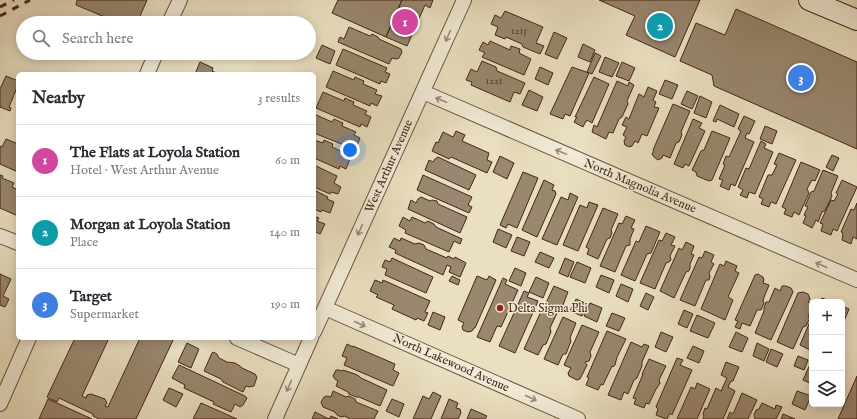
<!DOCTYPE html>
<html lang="en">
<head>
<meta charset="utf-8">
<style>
	body { margin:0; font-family:"IM FELL English",serif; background:#f7f7f7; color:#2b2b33 }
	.controls { position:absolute; right:12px; bottom:12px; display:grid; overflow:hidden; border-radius:6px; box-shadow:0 2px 10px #0003 }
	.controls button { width:36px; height:36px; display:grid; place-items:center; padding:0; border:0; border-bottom:1px solid #e1e1e2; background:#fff; color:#2b2b33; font:20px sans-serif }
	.you { position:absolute; left:350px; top:150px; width:14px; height:14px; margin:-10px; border:3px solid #fff; border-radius:50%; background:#1a73e8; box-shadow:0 0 0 6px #1a73e833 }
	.badge { display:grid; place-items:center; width:26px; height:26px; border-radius:50%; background:#8f2418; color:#fff; font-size:13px; font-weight:700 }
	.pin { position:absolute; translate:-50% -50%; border:2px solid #fff; box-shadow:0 1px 4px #0006 }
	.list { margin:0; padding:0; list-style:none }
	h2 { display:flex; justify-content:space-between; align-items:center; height:52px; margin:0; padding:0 16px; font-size:17px }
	h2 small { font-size:13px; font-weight:400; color:#7c7c81 }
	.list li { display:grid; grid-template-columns:26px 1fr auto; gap:12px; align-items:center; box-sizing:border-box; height:72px; padding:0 16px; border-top:1px solid #e1e1e2 }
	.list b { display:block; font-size:15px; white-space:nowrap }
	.list p { margin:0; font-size:13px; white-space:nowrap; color:#7c7c81 }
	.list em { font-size:13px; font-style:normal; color:#7c7c81 }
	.icon { flex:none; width:22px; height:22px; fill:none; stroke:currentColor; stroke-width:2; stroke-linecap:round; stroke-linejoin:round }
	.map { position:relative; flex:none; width:857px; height:419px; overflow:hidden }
	.search { position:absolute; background:#fff; box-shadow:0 2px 10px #0003; left:16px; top:16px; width:300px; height:44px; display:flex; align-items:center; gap:10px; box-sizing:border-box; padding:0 14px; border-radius:22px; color:#7c7c81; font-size:15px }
	.panel { position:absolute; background:#fff; box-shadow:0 2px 10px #0003; left:16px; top:72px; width:300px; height:268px; border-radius:6px }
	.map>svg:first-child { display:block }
	.building { fill:#99876f; stroke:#422616 }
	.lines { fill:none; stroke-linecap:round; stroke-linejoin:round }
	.street-casing { stroke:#6c5441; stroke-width:16 }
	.secondary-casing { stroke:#422616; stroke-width:22 }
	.street { stroke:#f1ebd7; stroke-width:14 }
	.secondary { stroke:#f1ebd7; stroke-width:20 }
	.rail { stroke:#422616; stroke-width:3; stroke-dasharray:7 7; stroke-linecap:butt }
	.oneway { stroke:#9a8876 }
	.poi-dot { fill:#8f2418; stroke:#f1ebd7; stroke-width:1.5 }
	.labels { text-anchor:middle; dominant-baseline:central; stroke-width:3; stroke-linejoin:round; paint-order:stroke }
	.number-label { font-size:10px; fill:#583e2c }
	.street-label { font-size:12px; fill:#422616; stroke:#f1ebd7 }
	.poi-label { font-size:12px; fill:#422616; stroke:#f1ebd7; text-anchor:start }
</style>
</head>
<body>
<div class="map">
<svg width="857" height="419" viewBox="0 0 857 419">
	<rect width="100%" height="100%" fill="#eae0c1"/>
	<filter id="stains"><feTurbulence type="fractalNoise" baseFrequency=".005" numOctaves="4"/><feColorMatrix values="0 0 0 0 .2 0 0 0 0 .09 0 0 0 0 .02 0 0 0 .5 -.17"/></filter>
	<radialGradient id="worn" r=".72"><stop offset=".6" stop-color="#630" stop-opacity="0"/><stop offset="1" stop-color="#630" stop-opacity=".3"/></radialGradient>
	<path class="building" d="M77 0H147L137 23H110L112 20 76 5Z
		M338 0H402L386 37 332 13Z
		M402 0H433L430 8 425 5 407 46 386 37Z
		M599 0H700L675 57 626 35 635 16Z
		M736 9 857 62V149L714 86 712 75 680 61 696 23 725 35Z
		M505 11 543 27 536 43 544 46 540 54 523 47 522 44 506 37 505 39 495 35 498 27 491 24 495 15 501 18Z
		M349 27 370 36 372 34 378 37 379 39 401 49 402 52 399 58 396 59 392 58 389 64 338 42 340 37 344 39Z
		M554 32 567 38 557 59 545 54Z
		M490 41 510 50 511 46 520 49 519 53 531 59 524 75 482 57 485 53 479 50 483 42 488 45Z
		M583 44 595 50 590 62 578 57Z
		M322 45 335 51 330 64 316 58Z
		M343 49 387 68 385 72 390 74 386 83 381 81 380 84 336 65Z
		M595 53 601 56 592 74 587 72Z
		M605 57 619 63 612 77 599 72Z
		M482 61 496 67 497 71 525 83 520 94 514 92 510 102 471 85 472 82 466 80 471 69 477 72Z
		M200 62 213 68 212 71 219 74H195Z
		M622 62 635 68 629 81 616 76Z
		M540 67 553 73 548 85 535 79Z
		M572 67 589 73 570 116 565 114 563 119 550 114Z
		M333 71 354 80 355 77 364 81 363 84 377 90 375 94 382 96 377 106 371 103 370 106 326 87Z
		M6 76 18 81V85L9 107 11 108 10 111 0 107V89Z
		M594 77 609 84 592 123 587 120V121H586L583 127 574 122 577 117H575Z
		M665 80 678 85 672 99 659 94Z
		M617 81 628 86 629 82 634 85 627 101 628 104 622 117 619 119 613 133 609 132 606 139 592 132 594 125 597 127Z
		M648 87 657 91 653 100 656 102 654 107 659 108 647 136 642 134 638 143 635 141 632 146 629 147 625 145 624 141 626 137 623 135 627 127 622 125 626 117 629 119 639 94 644 97Z
		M529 90 543 97 537 111 522 105Z
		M687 91 698 96 692 109 681 104Z
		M323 92 344 101 345 98 354 102 353 105 367 111 365 114 371 117 367 127 361 124 360 127 316 108Z
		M700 96 712 102 706 118 694 113Z
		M673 104 690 111 681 132 682 135 679 142 676 143 670 158 663 155 662 158 658 160 654 157 652 154 654 150H653Z
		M720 105 739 114 734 127 717 119 716 122 713 121Z
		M314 114 332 122 334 119 343 123 342 126 356 132 354 135 360 138 356 148 350 145 349 147 314 133Z
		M744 116 755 121 749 134 747 133 745 138 754 142 735 186 731 184 729 190 720 186 723 180 719 179 725 165 723 164 726 156 729 157 741 131 738 129Z
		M693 119 702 123 699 128 705 131 689 166 685 164 683 168 674 164Z
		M765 126 777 131 772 144 760 139Z
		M456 131 465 135 462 141 489 153 487 160 492 162 487 173 451 157 449 159 432 151 436 142 438 143 443 132 453 137Z
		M712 131 730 138 712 180 709 181 697 176 696 172 692 170 701 151 704 150Z
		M6 139 18 144V172L0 164V146L2 147Z
		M314 140 323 143 324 140 333 144 332 147 345 153 344 157 350 159 346 169 340 166 339 169 314 158Z
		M761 141 766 144 764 148 773 152 755 194 749 192 747 198 740 195 743 190 738 187 746 168 749 169Z
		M779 153 796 160 776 204 771 202 769 207 761 204 763 199 759 197 768 175H772L777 165 774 164Z
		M832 155 839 158 833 171 826 167Z
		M500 156 514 163 507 179 493 172Z
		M438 157 476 175 469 190 425 170 429 160 433 162 435 159Z
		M801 162 820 170 815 181 812 180 807 189 809 193 799 215 794 212 792 217 784 214 786 209 782 207Z
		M314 165 337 176 334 183 341 187 338 194 331 192 330 194 314 187Z
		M823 170 838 176 831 193 832 196 825 211 822 212 818 222 816 220 812 228 803 223 806 216 804 215 808 207 805 206 811 192 814 191Z
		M523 172 538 178 517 228 508 224 506 228 500 225Z
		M0 175 3 176 2 178 14 183 12 187 18 190V216L0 208Z
		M423 175 472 197 468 205 472 207 469 213 417 190Z
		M544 180 554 185 552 190 555 191 556 194 537 237 522 230Z
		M842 180 857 187 837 231 833 229 831 235 821 231 823 224 820 223 831 200 834 201 838 194 836 193Z
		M314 190 328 197 327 199 334 202 330 213 322 210 321 212 314 209Z
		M570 193 578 197 557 245 542 239 561 197 568 200Z
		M421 197 430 201 432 200 437 201 438 204 467 217 460 233 408 209 411 200 416 203 418 199Z
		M589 202 598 205 578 251 563 245 580 205 587 208Z
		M857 203V239L853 237 851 244 842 240 843 233 841 232 851 209 854 210Z
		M603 208 618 214 611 230 612 233 610 238 607 239 598 259 587 254 589 249 586 247Z
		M314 216 319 218 317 221 325 224 320 234 314 231Z
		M626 216 635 220 631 228 634 229 630 239V245L626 246 615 272 600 266 619 223 622 224Z
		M403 217 410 221 412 217 425 223 428 221 434 224 436 227 462 239 460 244 454 241 449 252 405 233 406 230 399 226Z
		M646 226 660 232 651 253 647 254 635 281 621 275 636 241 639 242Z
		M498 229 512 235 506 248 493 242Z
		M666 233 675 237 671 245 675 246 670 256 671 260 669 262 666 263 655 289 640 283 659 240 662 241Z
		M517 237 530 242 524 256 511 251Z
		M394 238 400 241 401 238 415 244 419 243 424 245 426 249 447 258 448 256 454 259 455 257 466 263 460 277 449 272 451 267 447 265 443 275 395 253 396 250 389 247Z
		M686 242 694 246 691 254 694 255 690 264V268L689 271 686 272 674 298 660 291 679 248 682 250Z
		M705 251 714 255 711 262 714 264 709 273 710 277 709 280H706L695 306 680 300 699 257 702 258Z
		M540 252 554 258 549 268 535 262Z
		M392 258 433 277 426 293 385 275 387 269 382 267 385 260 390 262Z
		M565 258 574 262 568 277 559 273Z
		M726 261 737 266 735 271 739 273 728 297 733 300 725 320 701 309 720 264 724 266Z
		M577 262 591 268 585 283 570 277Z
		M515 268 526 273 521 286 509 281Z
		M0 274 11 279 3 296 9 299 5 307 0 305Z
		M758 274 763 277 764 280 763 283 769 285 763 300 764 303 761 310H757L750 326 742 323 740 329 735 327 738 321 735 320 755 275Z
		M601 275 614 280 609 293 596 287Z
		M452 276 460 280 458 285 449 281Z
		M477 276 487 280 489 276 496 280 475 328H474L472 331 468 332 463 330 462 327 464 323 458 320Z
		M536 277 549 283 543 298 529 292Z
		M503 278 507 280 505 284 518 290 501 327 497 326 490 342 477 337Z
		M375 280 382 283 383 280 430 301 425 312 428 313 424 321 417 318 416 320 392 309 394 305 376 297 378 295 370 291Z
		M621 284 633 289 628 302 616 296Z
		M554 286 568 292 561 310 546 303Z
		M782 286H786L791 288 793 292 771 340 755 333 764 311V308L766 302H769L775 288 780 291Z
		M524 291 529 293 527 297 538 301 515 353 499 346Z
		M803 292 808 294 810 299 808 302 812 303V308L808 317 810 318 806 326 803 327 793 349 777 342 798 293Z
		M646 293 654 297 648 310 640 306Z
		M822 298 832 302H820Z
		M576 299 587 304 582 316 570 311Z
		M590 303 602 308 597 322 584 316Z
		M842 306 849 309 842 326Z
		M543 307 557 313 550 328 551 332 546 344 543 345 538 355 524 349Z
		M684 310 693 314 687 328 678 324Z
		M433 312 445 317 440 330 428 325Z
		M612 313 625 318 619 331 606 326Z
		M697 315 715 323 708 338 690 331Z
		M563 317 576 323 570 338 571 341 566 354H563L558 365 544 359Z
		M812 317V351L800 345Z
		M582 325 599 332 590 352 591 356 589 361 585 362 587 365 580 379 577 380 569 376 568 373 571 368 564 365Z
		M607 331 626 339 617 357 615 365 613 367 612 366 603 385 601 384 598 390 586 385 589 378 587 377Z
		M661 332 673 337 666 352 655 347Z
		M736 332 748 338 742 352 729 347Z
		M75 338H109L82 396 86 398 87 395 91 394 105 399 107 403 105 406 108 407 140 338H174L136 419H99L93 416V414L59 398 57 402 47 397Z
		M631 342 642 347 644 344 649 346 642 362V366L637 378 634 380 628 394 624 392 621 400 608 395Z
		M187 343 199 349 191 368 178 362Z
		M757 343 769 349 764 361 753 356Z
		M347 344 353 347V346L395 364 393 370 399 373 393 386 344 365 347 358 342 356Z
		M693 346 704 351 699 363 687 358Z
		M771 349 783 354 777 367 766 362Z
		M213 352 217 354 219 358 227 362 235 363 240 366 242 368 255 374 257 377 254 386 249 387 246 386 243 392 223 382 221 379 204 371 212 353Z
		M798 356 808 360 804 370 794 366Z
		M677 358 683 360 680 365 692 370 672 415 670 413 667 419H666L656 415 658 409 656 407Z
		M649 359 666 366 659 380 660 383 657 388 656 389 649 404 646 403 644 408 634 404 636 399 633 398 643 374H642Z
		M812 360V384L803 380Z
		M726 362 739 367 733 381H731L728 387 735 391 723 419H703L704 416 703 414 705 408 707 409 716 388 721 391 727 378 721 375Z
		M179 365 245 396 247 398 243 405 240 407 235 404 231 412 213 404 214 402 184 388 185 385 172 378Z
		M336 370H339L342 371 343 370 355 374 359 376 361 378 387 390 380 406 359 397H356L349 394 348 392 336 386 338 381 335 379 333 376Z
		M857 376V419H838Z
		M697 383 710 389 697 419H677L691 387 695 389Z
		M169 388 183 394 176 407 163 400Z
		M333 391 346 397 349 396 355 399 356 402 378 411 374 419H350L345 416 341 417 337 415 335 412 323 407 321 402 324 397 327 396 331 397Z
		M797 391 811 396 805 410 792 404Z
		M433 392 441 396 431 419H413L423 396 429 399Z
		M742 393 757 400 748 419H727L730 412 733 414Z
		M48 399 92 419H39Z
		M392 399 404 404 399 417 386 411Z
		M449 399 458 403 456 408 460 409 461 413 458 419H441Z
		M201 403 237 419H193Z
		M762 403 775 409 776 405 782 407 776 419H755L754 415 756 410 759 409Z
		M471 409 487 416 485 419H467Z
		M315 412 329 419 331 416 338 419H312Z
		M783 414 795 419H781Z"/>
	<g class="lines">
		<g class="street-casing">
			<path id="street" d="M169 23 180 0
				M147 74 156 53
				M423 92 857 280
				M0 236 18 243
				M325 308 578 419
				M314 332 464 0
				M237 338 299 365
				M0 404 29 338
				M275 419 311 338"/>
		</g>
		<g class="secondary-casing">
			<path id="secondary" d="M809 0 857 20"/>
		</g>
		<use href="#street" class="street"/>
		<use href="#secondary" class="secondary"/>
		<path class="rail" d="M0 7 14 0
			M0 16 30 0"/>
	</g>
	<defs><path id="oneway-shaft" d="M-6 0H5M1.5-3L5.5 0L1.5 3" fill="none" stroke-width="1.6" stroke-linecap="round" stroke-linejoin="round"/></defs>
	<g class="oneway">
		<use href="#oneway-shaft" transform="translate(448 36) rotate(114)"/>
		<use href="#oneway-shaft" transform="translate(441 100) rotate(-157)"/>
		<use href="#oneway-shaft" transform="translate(561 152) rotate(-157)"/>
		<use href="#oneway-shaft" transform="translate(360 230) rotate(114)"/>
		<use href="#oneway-shaft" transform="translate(821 265) rotate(-157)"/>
		<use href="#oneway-shaft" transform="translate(360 324) rotate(24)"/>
		<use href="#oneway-shaft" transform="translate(289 386) rotate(114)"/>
		<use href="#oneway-shaft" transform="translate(531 398) rotate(24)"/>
	</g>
	<circle class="poi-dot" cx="500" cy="308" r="4"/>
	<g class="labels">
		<g class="number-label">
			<text x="519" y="31">1215</text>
			<text x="494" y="81">1221</text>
		</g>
		<g class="street-label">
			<text transform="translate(389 166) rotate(-66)">West Arthur Avenue</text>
			<text transform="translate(640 186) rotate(23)">North Magnolia Avenue</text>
			<text transform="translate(451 363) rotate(24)">North Lakewood Avenue</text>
		</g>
		<g class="poi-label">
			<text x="508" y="308">Delta Sigma Phi</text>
		</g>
	</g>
	<rect width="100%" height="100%" filter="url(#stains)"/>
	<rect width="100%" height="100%" fill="url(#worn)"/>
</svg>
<div class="controls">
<button>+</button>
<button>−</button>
<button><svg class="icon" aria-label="layers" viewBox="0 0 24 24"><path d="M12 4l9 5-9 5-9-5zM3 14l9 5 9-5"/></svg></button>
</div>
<div class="you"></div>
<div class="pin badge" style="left:405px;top:22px;background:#d1479c">1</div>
<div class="pin badge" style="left:660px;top:26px;background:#0f9aa8">2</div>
<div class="pin badge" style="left:801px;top:78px;background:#3f7fe0">3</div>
<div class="search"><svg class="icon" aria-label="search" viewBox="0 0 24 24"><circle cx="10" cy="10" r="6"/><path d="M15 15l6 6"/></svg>Search here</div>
<section class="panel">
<h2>Nearby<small>3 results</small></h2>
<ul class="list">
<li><span class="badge" style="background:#d1479c">1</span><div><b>The Flats at Loyola Station</b><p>Hotel · West Arthur Avenue</p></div><em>60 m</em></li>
<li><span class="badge" style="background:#0f9aa8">2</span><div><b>Morgan at Loyola Station</b><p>Place</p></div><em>140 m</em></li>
<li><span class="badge" style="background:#3f7fe0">3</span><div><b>Target</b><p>Supermarket</p></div><em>190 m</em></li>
</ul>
</section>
</div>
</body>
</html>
